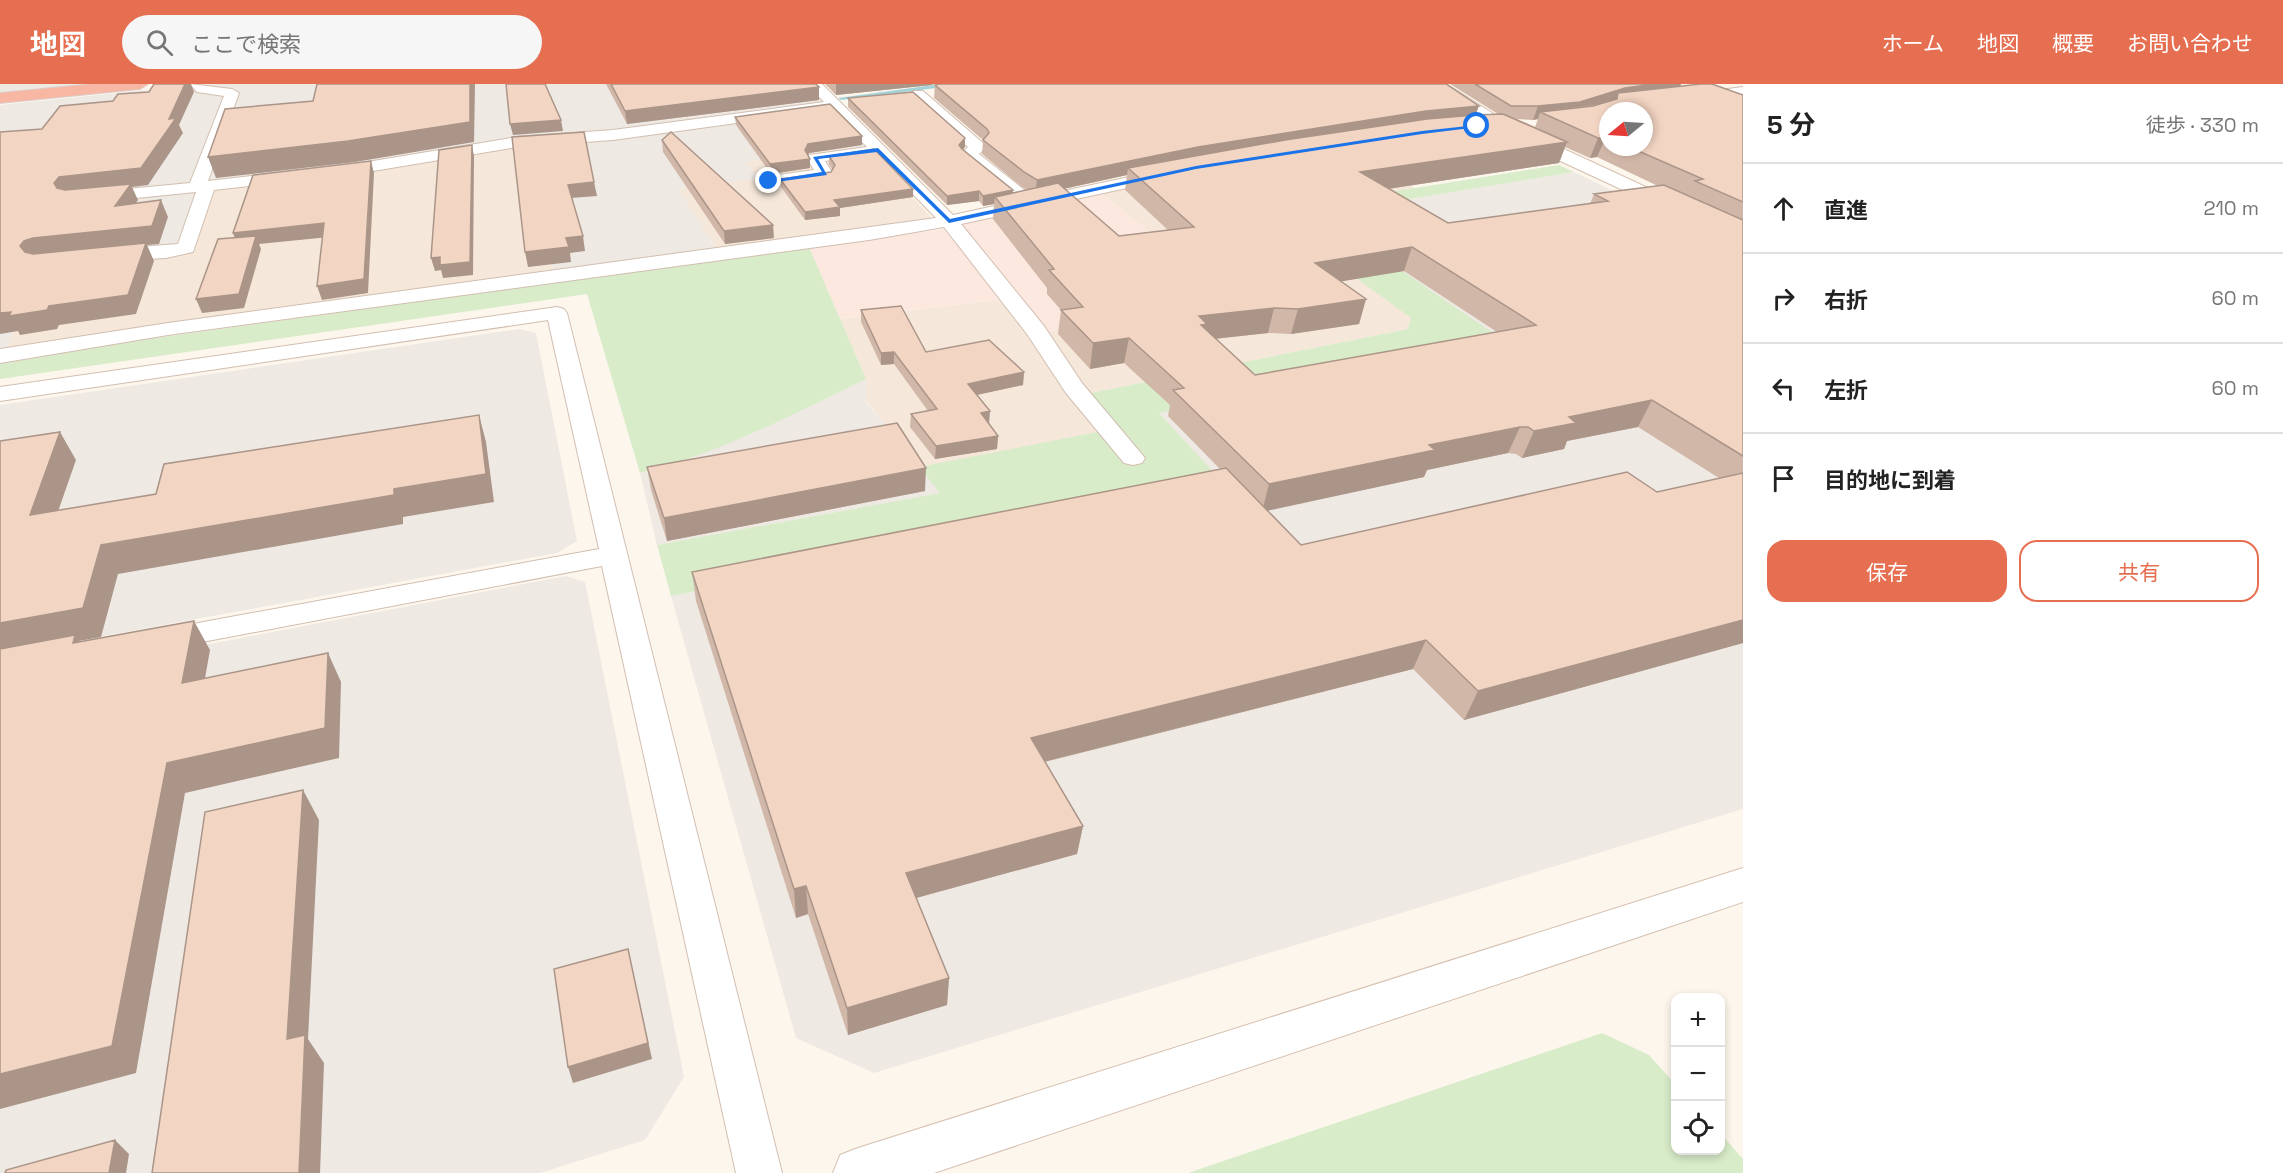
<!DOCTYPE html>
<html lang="ja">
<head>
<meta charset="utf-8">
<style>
	body { margin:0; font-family:"Space Grotesk","Noto Sans JP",sans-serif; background:#f6f6f6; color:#222 }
	.controls { position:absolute; right:18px; bottom:18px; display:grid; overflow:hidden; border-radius:12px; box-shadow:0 3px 9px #0003 }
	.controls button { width:54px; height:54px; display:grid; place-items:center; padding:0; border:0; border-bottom:2px solid #e0e0e0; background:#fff; color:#222; font:30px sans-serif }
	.compass { position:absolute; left:1599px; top:18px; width:54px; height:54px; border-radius:50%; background:#fff; box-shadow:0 3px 9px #0003; rotate:252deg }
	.stop { position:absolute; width:18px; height:18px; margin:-14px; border:4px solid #1a73e8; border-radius:50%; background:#fff }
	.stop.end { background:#1a73e8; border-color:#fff; box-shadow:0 2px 6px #0008 }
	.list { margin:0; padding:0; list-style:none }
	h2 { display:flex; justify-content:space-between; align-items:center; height:78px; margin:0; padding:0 24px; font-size:26px }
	h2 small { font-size:20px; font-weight:400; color:#767676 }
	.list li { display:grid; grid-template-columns:39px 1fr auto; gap:18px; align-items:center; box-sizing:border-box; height:90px; padding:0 24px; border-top:2px solid #e0e0e0 }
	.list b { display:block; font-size:22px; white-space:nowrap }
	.list em { font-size:20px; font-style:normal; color:#767676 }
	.actions { display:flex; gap:12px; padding:18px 24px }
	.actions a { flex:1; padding:14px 0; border:2px solid #e76f51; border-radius:18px; text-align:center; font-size:21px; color:#e76f51 }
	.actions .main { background:#e76f51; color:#fff }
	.icon { flex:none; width:33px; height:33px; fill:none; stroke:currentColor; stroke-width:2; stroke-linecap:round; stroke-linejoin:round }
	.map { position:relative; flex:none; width:1743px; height:1089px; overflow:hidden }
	header { display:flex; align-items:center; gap:36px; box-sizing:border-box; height:84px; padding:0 30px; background:#e76f51; color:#fff }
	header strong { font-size:28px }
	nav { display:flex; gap:33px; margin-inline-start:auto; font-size:21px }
	.search { width:420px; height:54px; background:#f6f6f6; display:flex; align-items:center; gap:15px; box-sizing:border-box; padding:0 21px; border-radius:33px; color:#767676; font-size:22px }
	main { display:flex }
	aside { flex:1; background:#fff }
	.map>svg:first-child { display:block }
	.residential { fill:#f5e8da }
	.commercial { fill:#fde8e0 }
	.industrial { fill:#efe9e4 }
	.green { fill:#d8ecc9 }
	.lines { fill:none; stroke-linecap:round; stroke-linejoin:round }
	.stream { fill:#a5d3da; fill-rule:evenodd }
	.street-casing { stroke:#d1beb0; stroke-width:2 }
	.secondary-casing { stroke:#d6c0b0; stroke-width:2 }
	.highway-casing { stroke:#dad1cd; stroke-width:2 }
	.street { fill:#fff; fill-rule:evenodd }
	.secondary { fill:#fff; fill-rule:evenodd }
	.highway { fill:#f7b7a3; fill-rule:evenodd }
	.wall { fill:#d1b7a8; fill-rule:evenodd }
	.shaded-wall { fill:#aa9588 }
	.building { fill:#f3d5c3; stroke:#aa9588; stroke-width:1.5; fill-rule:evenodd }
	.route { fill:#1a73e8 }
</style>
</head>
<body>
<header>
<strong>地図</strong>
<div class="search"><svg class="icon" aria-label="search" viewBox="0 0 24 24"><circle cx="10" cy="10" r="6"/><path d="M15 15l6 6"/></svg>ここで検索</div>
<nav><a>ホーム</a><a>地図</a><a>概要</a><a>お問い合わせ</a></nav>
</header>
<main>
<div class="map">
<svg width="1743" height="1089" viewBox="0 0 1743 1089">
	<rect width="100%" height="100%" fill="#fdf6ec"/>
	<path class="residential" d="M534 55 553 189 6 266 32 204 117 165 181 159 195 108 212 98Z
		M865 62 933 135 717 166 678 105 757 94 744 78Z
		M1349 64 1416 105 1267 128 1412 234 1408 245 1086 310 1143 376 946 416 866 317V295L840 235 1001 215 1165 161 1100 108Z"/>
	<path class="commercial" d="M1100 108 1166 162 1125 239 1042 248 1001 215 840 235 809 163 939 146Z"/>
	<path class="industrial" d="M0 0H88L0 9Z
		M207 0H805L865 62 745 78 758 94 679 105 717 166 553 189 533 55 360 81 212 98 195 108 181 159 32 204 6 266 0 267V21Z
		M1574 88 1743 169V725L874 989 796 954 671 512 1226 403 1158 329 1478 269 1505 258 1318 130Z
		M519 245 536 249 577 457 557 469 0 571V321Z
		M866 295V318L941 409 657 461 640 389 666 383 746 352Z
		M566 492 585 498 684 993 645 1056 540 1089H0V600Z"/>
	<path class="green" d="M1559 81 1574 88 1319 130 1506 258 1478 269 1159 329 1227 403 671 512 657 461 940 409 919 383 1103 347 1086 310 1408 245 1411 234 1266 128Z
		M809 163 866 295C793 330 719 370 640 389L587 210 0 295V280L134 257Z
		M1602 949 1649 971 1675 1000 1676 1066H1720L1721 1050 1743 1075V1089H1188Z"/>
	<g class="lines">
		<path class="stream" d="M934 1 936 4 841 16 838 14Z"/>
		<g class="street-casing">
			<path id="street" d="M190 0 232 5 239 9 208 97 355 80 517 53 613 46 824 18 807 0H822L953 131 1017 117 963 73 961 70 968 63 913 13 911 10 913 7H923L984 60 986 63 979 70 1028 109 1030 114 1167 85 1173 86 1175 90 1173 94 961 140 1044 242 1082 299 1145 374 1142 379 1133 381 1124 379 1066 309 1027 250 944 143 869 156 168 251 0 279V265L168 239 936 134 874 70 825 77 833 90 831 94 769 102 763 101 761 97 763 93 814 86 807 74 809 71 867 63 831 26 613 56 517 63 355 90 214 106 193 168 166 174 111 177 104 175 102 171 104 167 111 165 178 160 196 108 96 118 90 117 87 113 90 109 96 108 190 99 224 12 197 8Z
				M1743 3V11L1608 27V31L1604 27 1606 24 1620 19Z
				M557 223 564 225 567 229 782 1089H736L602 482 160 566 149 563 145 556 149 549 160 546 599 465 548 236 0 317V303Z"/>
		</g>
		<g class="secondary-casing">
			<path id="secondary" d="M1427 0H1446L1508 39 1743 148V162L1496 47Z
				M1743 784V818L934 1089H833L840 1071 858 1064Z"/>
		</g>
		<g class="highway-casing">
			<path id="highway" d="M93 0H148L140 5 0 19V9Z"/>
		</g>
		<use href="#street" class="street"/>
		<use href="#secondary" class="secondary"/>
		<use href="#highway" class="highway"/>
	</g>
	<path class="wall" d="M606 0H816L819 16 627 40Z
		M825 0H933L932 1 836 11Z
		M1450 0H1681L1680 2 1743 11V559L1464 636 1413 585 1045 678 1083 742 1077 770 916 814 949 894 947 921 848 951 808 830 796 834 696 517 692 488 1220 385 1168 332 1170 321 1124 279 1090 285 1058 250 1061 226 1047 210V204L993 135 994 120 983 122 979 117 947 121 848 23V14L965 54V63L962 66 1013 109 1027 106 1022 103 982 70 983 56 934 14 935 1 1476 31 1498 30ZM1608 27 1644 63H1608ZM1517 35 1533 36 1538 35 1535 43ZM1565 63 1590 74 1597 73 1658 102 1594 110 1590 120 1448 139 1388 105 1559 79ZM1127 91 1125 106 1168 146 1119 152 1064 105ZM1404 187 1497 248 1255 291 1215 255 1268 249 1291 250 1359 240 1366 215 1341 197ZM1638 343 1719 394 1657 408 1301 461 1267 426 1424 393 1427 386 1508 369 1516 370 1522 374 1564 365 1567 357Z
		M735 33 862 61 809 69 808 71 810 84 771 90 736 41Z
		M662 56 774 154 725 160 663 68Z
		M829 72 913 113 840 124V132L805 136 781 103 780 95 831 88 832 85 829 80Z
		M861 226 926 268 1024 288 1023 301 977 311 989 340 998 352 997 365 935 375 910 343 911 330 928 327 894 280 881 281 861 238Z
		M647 383 925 407 667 457 651 406Z"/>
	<path class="shaded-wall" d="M185 0H191L194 8 179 41 183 49 148 101 132 103 138 116 123 139 62 116 54 99 59 93 169 35Z
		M470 0H475L474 58 355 78 216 94 208 73Z
		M836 0H933L932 1 836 11Z
		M1654 0H1681L1677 9H1618L1615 18 1540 28 1538 35 1533 36 1538 22 1625 4Z
		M819 3V16L627 40 625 27Z
		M1479 22 1474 35 1128 84 1127 91 1035 111 1037 96 1198 63 1426 27Z
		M561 36 563 47 513 51 510 40Z
		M862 52V61L809 69 805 75V66L808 60Z
		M1606 53 1597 73 1590 74 1598 54Z
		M965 54V63L959 70V61Z
		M1567 58 1559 79 1354 110 1360 88Z
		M472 61 474 72 473 191 443 194 441 186 435 187 431 174Z
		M810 75V84L771 90 770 80Z
		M371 77 374 89 368 209 322 216 317 202Z
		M594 98 597 112 571 114 568 101Z
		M913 105V113L840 124V132L805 136V128L834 116Z
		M1013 106 1012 116 995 113 994 120 983 122V112Z
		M979 107V117L947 121V112Z
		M161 116 168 133 159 160 147 161 154 177 136 230 59 241 57 245 20 251 18 247 0 250V229L20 162 24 157Z
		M324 139 329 153 259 160 261 165 244 224 202 229 196 215 238 162 233 149Z
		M773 141 774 154 725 160 724 147Z
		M583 152 585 167 570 169 571 178 528 183 525 168 566 154Z
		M1412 163 1404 187 1308 203 1315 179Z
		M1366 215 1359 240 1291 250 1298 225Z
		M1274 224 1268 249 1203 256 1199 232Z
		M1129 254 1124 279 1090 285 1093 259Z
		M894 268V280L881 281V269Z
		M1024 288 1023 301 967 313 968 300Z
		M1652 316 1638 343 1567 357 1564 365 1522 374 1534 347 1569 333Z
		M990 327 989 340 981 329Z
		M479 331 486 358 494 418 403 433V440L118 490 101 553 79 557 94 581 0 572V539L101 461 394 405Z
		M1520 343 1508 369 1427 386 1424 393 1262 428 1269 400 1429 361Z
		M60 348 76 376 47 459 30 431Z
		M998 352 997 365 935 375 936 362Z
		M926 384 925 407 667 457 664 434Z
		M1743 536V559L1464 636 1478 607Z
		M194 537 210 566 199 628 182 599Z
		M1426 556 1413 585 1027 682 1031 654Z
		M328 569 341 598 339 674 185 709 136 989 0 1025V990L167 679Z
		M303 706 319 736 308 955 324 979 320 1089H299L287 955Z
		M1083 742 1077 770 905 817 906 789Z
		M806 802 808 830 796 834 794 805Z
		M628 865 652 975 573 999 568 983Z
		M949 894 947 921 848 951 847 924Z
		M115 1056 129 1070 126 1089H109Z"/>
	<path class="building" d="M154 0H185L169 35 176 34 141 84 59 93 54 99 57 104 65 106 131 100 115 122 161 116 152 142 33 154 24 157 20 162 25 168 33 170 146 159 128 211 49 222 47 226 9 232 11 228 0 229V48L42 45 60 22 113 17 118 10 149 8Z
		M317 0H470V38L348 57 208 73 225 25 313 17Z
		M506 0H545L561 36 510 40Z
		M611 0H816L819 3 625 27Z
		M939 0H1446L1479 22 1426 27 1198 63 1037 96 1024 88 983 56 989 49 987 45 935 1Z
		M1475 0H1654L1625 4 1580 18 1538 22H1511Z
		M1701 0H1712L1743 11V118L1695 97 1703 95 1629 63H1644V27H1608V54L1606 53 1598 54 1540 28 1593 22 1617 15 1618 9Z
		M913 8 965 54 959 61 962 65 1013 106 983 112 979 107 947 112 848 14Z
		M830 20 862 52 808 60 805 66 810 75 770 80 735 33Z
		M1503 30 1567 58 1360 88 1448 139 1608 117 1594 110 1664 101 1743 136V372L1652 316 1569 333 1576 339 1534 347 1528 343H1520L1429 361 1435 366 1269 400 1173 306 1184 304 1129 254 1093 259 1061 226 1083 223 1049 186 1054 185 995 113 1058 99 1119 152 1194 143 1128 84 1285 56 1427 35 1475 31ZM1412 163 1536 241 1255 291 1201 241 1207 240 1199 232 1274 224 1298 225 1366 215 1315 179Z
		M584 48 594 98 568 101 583 152 566 154 569 163 525 168 512 53Z
		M671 48 773 141 724 147 662 56Z
		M472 61 470 178 440 181V173L431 174 439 66Z
		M874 65 913 105 834 116 840 123 805 128 780 95 831 88 835 81 829 72Z
		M371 77 364 195 317 202 324 139 233 149 253 91Z
		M256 152 239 210 196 215 218 155Z
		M901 222 926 268 989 256 1024 288 968 300 990 327 981 329 998 352 936 362 911 330 937 325 894 268 881 269 861 226Z
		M479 331 486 390 394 405V411L101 461 83 524 0 539V357L60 348 30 431 156 410 164 380Z
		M897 339 926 384 664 434 647 383Z
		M1226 384 1301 461 1627 388 1657 408 1743 389V536L1478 607 1426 556 1031 654 1083 742 906 789 949 894 847 924 806 802 794 805 692 488Z
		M194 537 182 599 328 569 325 644 167 679 112 962 0 990V565L75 551 73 559Z
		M303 706 287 955 305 951 299 1089H152L205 728Z
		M628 865 648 959 568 983 554 885Z
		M115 1056 109 1089H5L6 1086Z"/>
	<path class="route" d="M1477 41 1479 43 1422 50 1196 85 949 139 877 68 818 75 827 91 769 99 766 97 822 88 813 73 878 64 950 135 1196 82 1422 47Z"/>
</svg>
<div class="controls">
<button>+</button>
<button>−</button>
<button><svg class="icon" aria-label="locate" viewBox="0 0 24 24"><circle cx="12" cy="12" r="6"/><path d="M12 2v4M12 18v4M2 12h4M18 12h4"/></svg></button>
</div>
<svg class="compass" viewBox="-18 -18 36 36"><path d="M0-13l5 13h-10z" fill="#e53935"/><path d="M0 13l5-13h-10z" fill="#767676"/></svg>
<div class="stop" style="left:1477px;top:42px"></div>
<div class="stop end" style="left:769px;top:97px"></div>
</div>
<aside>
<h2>5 分<small>徒歩 · 330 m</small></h2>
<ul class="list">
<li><svg class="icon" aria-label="ahead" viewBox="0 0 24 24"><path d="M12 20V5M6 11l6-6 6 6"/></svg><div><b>直進</b></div><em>210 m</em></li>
<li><svg class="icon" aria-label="right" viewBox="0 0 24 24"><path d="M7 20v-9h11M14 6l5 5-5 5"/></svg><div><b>右折</b></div><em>60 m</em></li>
<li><svg class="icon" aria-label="left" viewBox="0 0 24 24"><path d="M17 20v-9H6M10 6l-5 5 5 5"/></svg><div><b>左折</b></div><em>60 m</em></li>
<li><svg class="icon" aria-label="arrive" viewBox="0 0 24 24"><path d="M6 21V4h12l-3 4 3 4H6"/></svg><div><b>目的地に到着</b></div></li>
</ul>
<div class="actions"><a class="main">保存</a><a>共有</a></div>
</aside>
</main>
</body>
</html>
